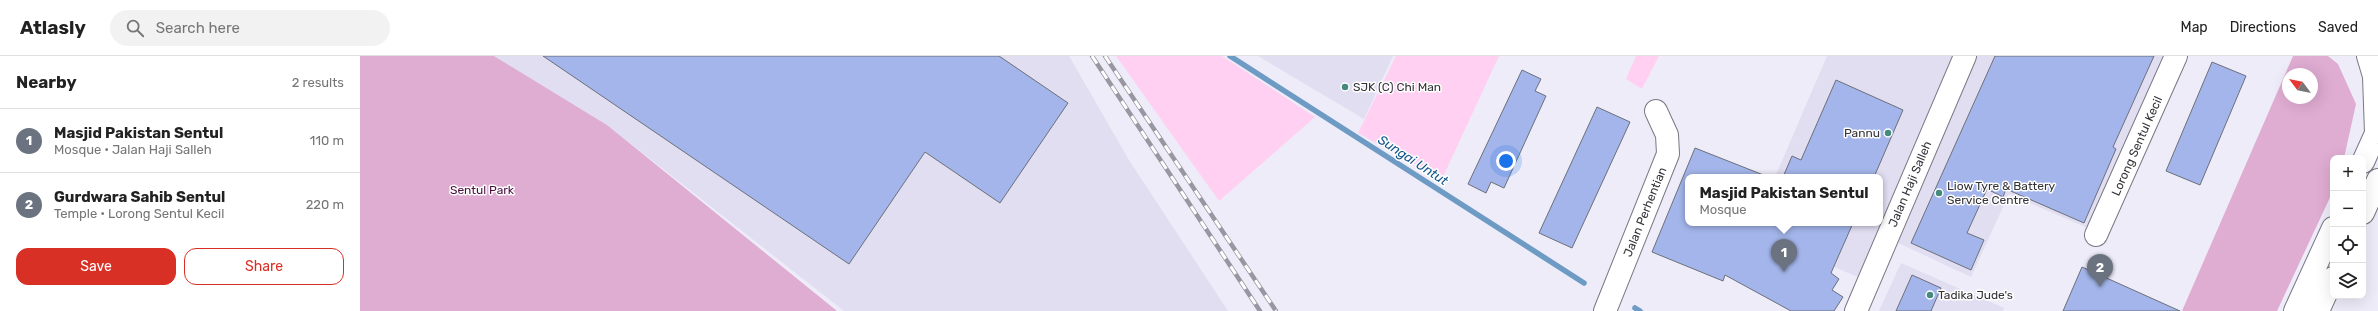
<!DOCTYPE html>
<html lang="en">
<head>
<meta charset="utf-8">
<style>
	body { margin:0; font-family:Rubik,sans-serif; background:#f2f2f2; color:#222 }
	.controls { position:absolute; right:12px; bottom:12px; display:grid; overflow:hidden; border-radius:8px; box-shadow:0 4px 16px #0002 }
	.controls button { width:36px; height:36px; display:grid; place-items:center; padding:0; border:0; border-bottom:1px solid #e0e0e0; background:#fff; color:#222; font:20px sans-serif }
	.compass { position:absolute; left:1922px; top:12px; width:36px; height:36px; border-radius:50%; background:#fff; box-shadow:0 4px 16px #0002; rotate:302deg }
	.you { position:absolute; left:1146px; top:105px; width:14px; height:14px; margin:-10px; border:3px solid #fff; border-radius:50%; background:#1a73e8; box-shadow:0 0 0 6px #1a73e833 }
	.badge { display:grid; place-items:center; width:26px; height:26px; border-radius:50%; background:#d93025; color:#fff; font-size:13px; font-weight:700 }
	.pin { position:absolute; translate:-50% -33px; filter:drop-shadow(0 1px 2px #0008) }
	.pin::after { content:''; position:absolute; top:21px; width:14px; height:12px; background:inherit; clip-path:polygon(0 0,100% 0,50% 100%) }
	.popup { position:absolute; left:1325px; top:118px; width:198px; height:52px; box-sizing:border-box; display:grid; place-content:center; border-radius:8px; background:#fff; filter:drop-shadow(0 1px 3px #0005); font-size:13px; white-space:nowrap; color:#767676 }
	.popup b { font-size:15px; color:#222 }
	.popup::after { content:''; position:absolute; left:50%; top:100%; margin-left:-8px; border:8px solid transparent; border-top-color:#fff }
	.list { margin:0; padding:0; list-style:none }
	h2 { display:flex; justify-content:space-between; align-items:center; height:52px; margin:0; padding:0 16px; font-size:17px }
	h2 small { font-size:13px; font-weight:400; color:#767676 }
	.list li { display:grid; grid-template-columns:26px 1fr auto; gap:12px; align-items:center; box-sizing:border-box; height:64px; padding:0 16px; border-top:1px solid #e0e0e0 }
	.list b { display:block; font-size:15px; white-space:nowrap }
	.list p { margin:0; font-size:13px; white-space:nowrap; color:#767676 }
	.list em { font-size:13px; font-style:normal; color:#767676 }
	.actions { display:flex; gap:8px; padding:12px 16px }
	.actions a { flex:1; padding:9px 0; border:1px solid #d93025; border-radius:12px; text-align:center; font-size:14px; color:#d93025 }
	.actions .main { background:#d93025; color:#fff }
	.icon { flex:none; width:22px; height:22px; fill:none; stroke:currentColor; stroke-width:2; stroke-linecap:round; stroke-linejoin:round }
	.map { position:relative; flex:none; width:2018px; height:255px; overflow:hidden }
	header { display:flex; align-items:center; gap:24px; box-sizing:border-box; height:56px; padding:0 20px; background:#fff; border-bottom:1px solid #e0e0e0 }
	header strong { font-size:19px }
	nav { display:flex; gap:22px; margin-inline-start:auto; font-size:14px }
	.search { width:280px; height:36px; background:#f2f2f2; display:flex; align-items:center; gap:10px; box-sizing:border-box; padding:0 14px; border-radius:22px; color:#767676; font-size:15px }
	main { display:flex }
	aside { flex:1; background:#fff }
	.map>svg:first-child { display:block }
	.built { fill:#e1def2 }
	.green { fill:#ffd0f2 }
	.forest { fill:#dfacd2; fill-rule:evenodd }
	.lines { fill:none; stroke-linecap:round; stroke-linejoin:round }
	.stream { stroke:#6e9bc4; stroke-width:5.5 }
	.building { fill:#a3b5ea; stroke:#6c707a }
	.minor-casing { stroke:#797783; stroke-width:24 }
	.major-casing { stroke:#797783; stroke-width:24 }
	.minor { stroke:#fff; stroke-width:22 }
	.major { stroke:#fff; stroke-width:22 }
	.rail-casing { stroke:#9897a1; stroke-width:4.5 }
	.rail { stroke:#fff; stroke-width:3; stroke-dasharray:9; stroke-linecap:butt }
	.poi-dot { fill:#468a7f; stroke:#fff; stroke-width:1.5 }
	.labels { text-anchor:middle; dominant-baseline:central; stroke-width:3; stroke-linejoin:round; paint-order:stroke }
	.poi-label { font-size:12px; fill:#333338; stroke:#fff; text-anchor:start }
	.street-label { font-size:12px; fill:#333338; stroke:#fff }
	.park-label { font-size:12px; fill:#4a0e40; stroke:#fff }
	.water-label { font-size:13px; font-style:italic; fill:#10568b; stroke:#fff }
</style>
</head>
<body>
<header>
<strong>Atlasly</strong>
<div class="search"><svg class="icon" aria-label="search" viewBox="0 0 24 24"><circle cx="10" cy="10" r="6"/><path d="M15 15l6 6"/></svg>Search here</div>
<nav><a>Map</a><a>Directions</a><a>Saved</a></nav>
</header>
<main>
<aside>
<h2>Nearby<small>2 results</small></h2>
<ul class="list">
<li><span class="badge" style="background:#6b7280">1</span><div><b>Masjid Pakistan Sentul</b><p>Mosque · Jalan Haji Salleh</p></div><em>110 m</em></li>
<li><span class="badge" style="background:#6b7280">2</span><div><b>Gurdwara Sahib Sentul</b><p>Temple · Lorong Sentul Kecil</p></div><em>220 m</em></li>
</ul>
<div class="actions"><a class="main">Save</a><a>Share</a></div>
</aside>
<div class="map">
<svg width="2018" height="255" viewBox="0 0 2018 255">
	<rect width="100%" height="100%" fill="#eeecf9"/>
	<path class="built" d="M134 0H709L769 104 868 255H484L247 69Z
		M898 0H1033L1004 63Z
		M1467 0H1598L1502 223 1392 175 1395 167H1520V121H1415Z
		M1613 0H1808L1732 174 1649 138 1611 221 1534 185Z
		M1541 207 1644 252 1643 255H1519Z"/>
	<path class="green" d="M756 0H862L955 61 859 145Z
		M1036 0H1139L1082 123 998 77Z
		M1276 0H1299L1282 33 1266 23Z"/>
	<path class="forest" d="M0 0H134L247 69 477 255H0Z
		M1933 0H1968L1978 8 1996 48 1984 102H1973V135L1917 255H1822ZM1928 18H1952V42H1928Z"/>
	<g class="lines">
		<path class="stream" d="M870 0 1224 227
			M1275 252 1280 255"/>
	</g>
	<path class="building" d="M183 0H639L708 47 640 147 565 96 489 208Z
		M1635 0H1794L1753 91 1756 93 1724 167 1646 133 1643 141 1627 133 1607 177 1624 184 1611 214 1551 187Z
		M1852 6 1886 20 1840 129 1806 115Z
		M1162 14 1181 23 1175 35 1186 40 1144 132 1131 126 1126 137 1108 128Z
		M1476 24 1543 54 1514 121H1423L1432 100 1441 104Z
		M1237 51 1270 66 1212 192 1179 177Z
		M1335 92 1406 120 1328 121V167H1493L1471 217 1479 223 1472 234 1483 241 1474 255H1431L1365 219 1363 225 1292 196Z
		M1722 211 1820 255H1703Z
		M1552 219 1581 232 1571 255H1536Z"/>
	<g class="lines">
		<g class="minor-casing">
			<path id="minor" d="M1736 179 1816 0
				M1245 255 1308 98 1307 79 1296 55
				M1496 255 1605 0"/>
		</g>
		<g class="major-casing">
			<path id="major" d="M2008 0 2014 20 2016 77
				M2003 106 2018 73
				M2003 157 2018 124
				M1935 255 1973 172
				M1958 255 1973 222"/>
		</g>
		<use href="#minor" class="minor"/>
		<use href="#major" class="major"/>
		<g class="rail-casing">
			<path id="rail" d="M732 0 900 255
				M745 0 916 255"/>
		</g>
		<use href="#rail" class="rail"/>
	</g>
	<g class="poi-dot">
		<circle cx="985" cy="31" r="4"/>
		<circle cx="1528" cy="77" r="4"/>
		<circle cx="1579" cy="137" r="4"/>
		<circle cx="1570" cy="239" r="4"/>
	</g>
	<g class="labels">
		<g class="poi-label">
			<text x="993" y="31">SJK (C) Chi Man</text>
			<text x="1520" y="77" text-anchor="end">Pannu</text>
			<text x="1587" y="130">Liow Tyre &amp; Battery<tspan x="1587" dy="14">Service Centre</tspan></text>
			<text x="1578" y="239">Tadika Jude's</text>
		</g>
		<g class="street-label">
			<text transform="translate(1777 90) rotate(-66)">Lorong Sentul Kecil</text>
			<text transform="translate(1550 128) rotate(-67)">Jalan Haji Salleh</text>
			<text transform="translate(1285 156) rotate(-68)">Jalan Perhentian</text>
		</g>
		<g class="park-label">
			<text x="122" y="134">Sentul Park</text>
		</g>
		<g class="water-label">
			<text transform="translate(1053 104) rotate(33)">Sungai Untut</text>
		</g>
	</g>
</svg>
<div class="controls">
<button>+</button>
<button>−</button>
<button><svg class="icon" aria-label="locate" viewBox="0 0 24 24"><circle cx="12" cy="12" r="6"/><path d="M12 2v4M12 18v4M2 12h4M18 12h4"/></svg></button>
<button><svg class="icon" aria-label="layers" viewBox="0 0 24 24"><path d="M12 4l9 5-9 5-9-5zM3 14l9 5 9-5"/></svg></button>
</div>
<svg class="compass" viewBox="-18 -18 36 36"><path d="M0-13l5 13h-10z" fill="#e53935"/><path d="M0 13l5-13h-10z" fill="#767676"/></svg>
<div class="you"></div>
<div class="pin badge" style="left:1424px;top:216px;background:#6b7280">1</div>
<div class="popup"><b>Masjid Pakistan Sentul</b>Mosque</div>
<div class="pin badge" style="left:1740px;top:231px;background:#6b7280">2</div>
</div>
</main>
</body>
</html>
